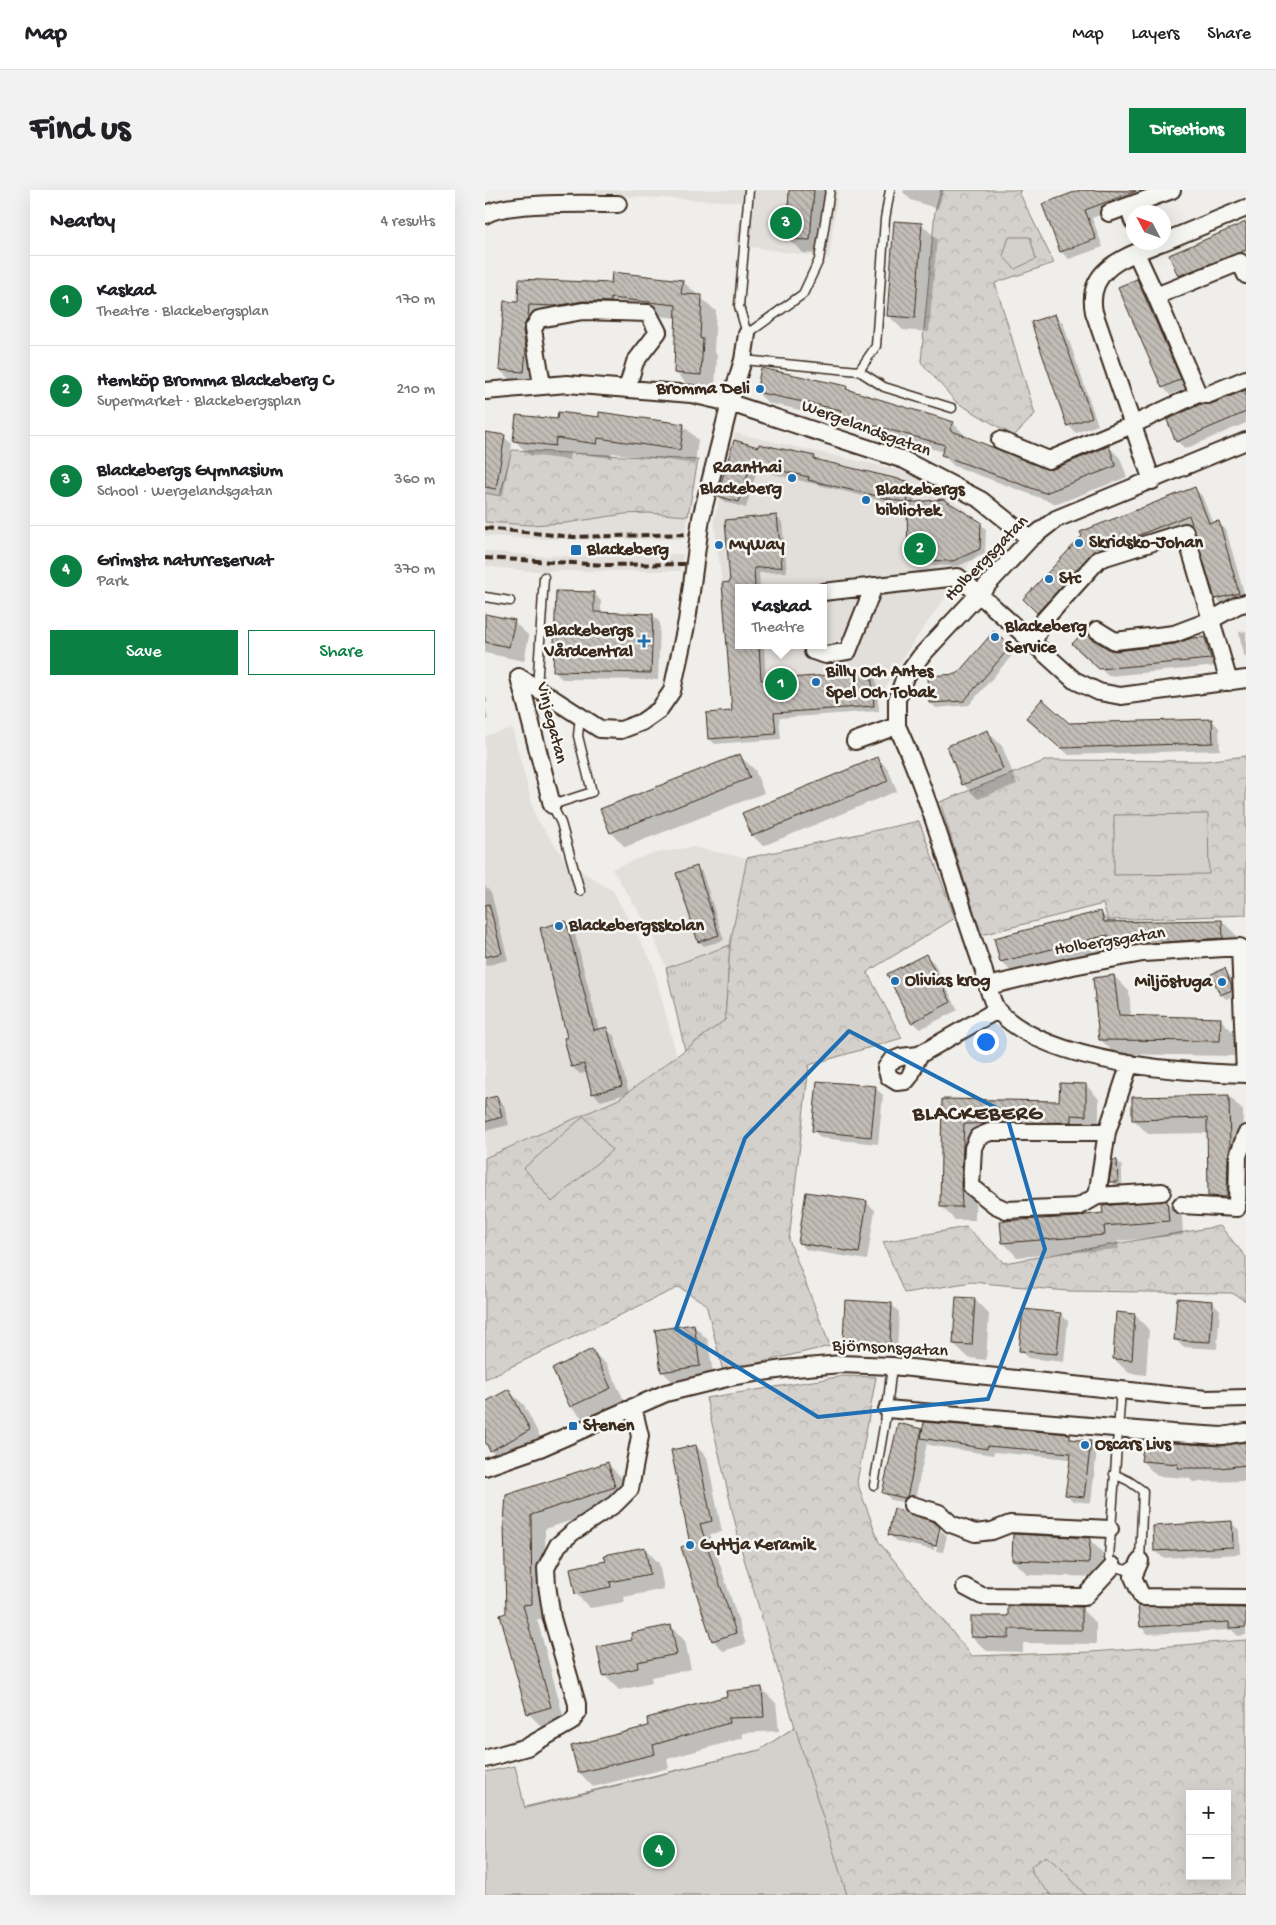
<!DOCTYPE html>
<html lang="en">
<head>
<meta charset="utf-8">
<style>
	body { margin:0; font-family:"Gochi Hand",sans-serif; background:#f2f2f2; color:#202124 }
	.controls { position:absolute; right:15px; bottom:15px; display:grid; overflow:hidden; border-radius:0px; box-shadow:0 5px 20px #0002 }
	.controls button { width:45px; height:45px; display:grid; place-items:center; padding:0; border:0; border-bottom:1px solid #e0e0e0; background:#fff; color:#202124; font:25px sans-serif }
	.compass { position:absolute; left:641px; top:15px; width:45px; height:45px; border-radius:50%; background:#fff; box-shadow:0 5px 20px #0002; rotate:311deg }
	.you { position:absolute; left:500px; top:851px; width:18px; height:18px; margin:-12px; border:4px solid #fff; border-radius:50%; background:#1a73e8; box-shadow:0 0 0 8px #1a73e833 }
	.badge { display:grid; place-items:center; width:32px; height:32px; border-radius:50%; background:#0b8043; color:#fff; font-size:16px; font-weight:700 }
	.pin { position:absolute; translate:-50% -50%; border:2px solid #fff; box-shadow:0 1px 5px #0006 }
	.popup { position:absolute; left:250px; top:394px; width:92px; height:65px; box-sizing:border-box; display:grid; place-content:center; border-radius:0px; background:#fff; filter:drop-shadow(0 1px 4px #0005); font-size:16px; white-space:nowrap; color:#757577 }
	.popup b { font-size:19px; color:#202124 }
	.popup::after { content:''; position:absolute; left:50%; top:100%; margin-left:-10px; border:10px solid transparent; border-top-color:#fff }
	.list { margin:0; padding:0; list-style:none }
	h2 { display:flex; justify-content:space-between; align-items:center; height:65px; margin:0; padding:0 20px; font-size:21px }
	h2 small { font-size:16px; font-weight:400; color:#757577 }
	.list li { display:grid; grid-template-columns:32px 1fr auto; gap:15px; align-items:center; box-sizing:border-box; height:90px; padding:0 20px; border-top:1px solid #e0e0e0 }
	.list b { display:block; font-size:19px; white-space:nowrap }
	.list p { margin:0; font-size:16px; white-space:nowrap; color:#757577 }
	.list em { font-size:16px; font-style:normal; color:#757577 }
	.actions { display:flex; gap:10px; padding:15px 20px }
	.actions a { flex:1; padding:11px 0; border:1px solid #0b8043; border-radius:0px; text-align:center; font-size:18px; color:#0b8043 }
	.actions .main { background:#0b8043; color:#fff }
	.map { position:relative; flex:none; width:761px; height:1705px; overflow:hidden; border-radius:0px }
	header { display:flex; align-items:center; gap:30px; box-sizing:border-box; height:70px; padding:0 25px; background:#fff; border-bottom:1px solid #e0e0e0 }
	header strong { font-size:24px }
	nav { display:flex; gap:28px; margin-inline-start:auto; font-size:18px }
	.intro { display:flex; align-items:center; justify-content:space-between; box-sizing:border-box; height:120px; padding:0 30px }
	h1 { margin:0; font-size:35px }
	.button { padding:12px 22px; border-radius:0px; background:#0b8043; color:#fff; font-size:18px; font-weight:700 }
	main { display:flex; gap:30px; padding:0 30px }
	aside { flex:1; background:#fff; border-radius:0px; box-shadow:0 5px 20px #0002 }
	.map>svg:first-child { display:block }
	.built { fill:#e2dfdb; fill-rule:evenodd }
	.grass { fill:url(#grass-tufts); stroke:#887e75 }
	.forest { fill:url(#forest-crowns); stroke:#887e75; fill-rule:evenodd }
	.green { fill:#d4d1cc; stroke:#887e75 }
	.shadow { fill:#0003; fill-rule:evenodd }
	.building { fill:url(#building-back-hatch); stroke:#3b2a1e }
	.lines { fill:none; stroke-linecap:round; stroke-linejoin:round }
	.service-casing { stroke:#3b2a1e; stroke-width:11 }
	.minor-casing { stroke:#3b2a1e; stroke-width:20 }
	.service { stroke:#f6f6f2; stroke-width:8 }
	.minor { stroke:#f6f6f2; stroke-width:16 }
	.rail { stroke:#3b2a1e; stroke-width:4; stroke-dasharray:8 4; stroke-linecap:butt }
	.marked { fill:none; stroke:#1f6fb2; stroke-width:4; stroke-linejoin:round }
	.poi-dot { fill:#1f6fb2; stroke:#f6f6f2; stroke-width:2 }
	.labels { text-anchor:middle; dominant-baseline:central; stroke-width:5; stroke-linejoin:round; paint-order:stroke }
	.poi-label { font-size:18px; font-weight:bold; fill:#3b2a1e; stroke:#f6f6f2; text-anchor:start }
	.street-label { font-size:18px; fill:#3b2a1e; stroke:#f6f6f2 }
	.district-label { font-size:22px; font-weight:bold; letter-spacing:1px; fill:#3b2a1e; stroke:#f6f6f2 }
</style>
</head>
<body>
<header>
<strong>Map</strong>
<nav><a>Map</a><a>Layers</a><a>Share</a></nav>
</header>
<div class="intro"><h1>Find us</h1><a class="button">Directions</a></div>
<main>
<aside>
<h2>Nearby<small>4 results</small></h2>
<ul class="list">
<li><span class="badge">1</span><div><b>Kaskad</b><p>Theatre · Blackebergsplan</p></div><em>170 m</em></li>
<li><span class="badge">2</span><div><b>Hemköp Bromma Blackeberg C</b><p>Supermarket · Blackebergsplan</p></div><em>210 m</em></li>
<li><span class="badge">3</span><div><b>Blackebergs Gymnasium</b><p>School · Wergelandsgatan</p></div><em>360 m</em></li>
<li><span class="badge">4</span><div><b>Grimsta naturreservat</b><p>Park</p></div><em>370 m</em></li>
</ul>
<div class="actions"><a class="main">Save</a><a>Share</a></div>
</aside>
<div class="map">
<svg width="761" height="1705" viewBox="0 0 761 1705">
	<defs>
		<pattern id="grass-tufts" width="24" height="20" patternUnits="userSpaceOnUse" patternTransform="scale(1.25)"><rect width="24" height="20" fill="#d4d1cc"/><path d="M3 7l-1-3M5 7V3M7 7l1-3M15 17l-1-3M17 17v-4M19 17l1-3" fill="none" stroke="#b7b4af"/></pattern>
		<pattern id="forest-crowns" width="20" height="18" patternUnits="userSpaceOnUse" patternTransform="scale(1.25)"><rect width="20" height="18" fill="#d4d1cc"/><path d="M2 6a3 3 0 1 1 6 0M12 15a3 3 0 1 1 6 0" fill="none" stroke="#b7b4af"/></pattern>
		<pattern id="building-back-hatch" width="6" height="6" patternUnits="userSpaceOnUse" patternTransform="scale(1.25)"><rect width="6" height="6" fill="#c2bdb7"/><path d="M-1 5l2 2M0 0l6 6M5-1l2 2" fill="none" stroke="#9f9a94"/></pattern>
	</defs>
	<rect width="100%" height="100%" fill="#efeeea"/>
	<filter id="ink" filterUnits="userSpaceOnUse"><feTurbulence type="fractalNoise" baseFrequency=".02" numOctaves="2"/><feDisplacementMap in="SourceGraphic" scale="10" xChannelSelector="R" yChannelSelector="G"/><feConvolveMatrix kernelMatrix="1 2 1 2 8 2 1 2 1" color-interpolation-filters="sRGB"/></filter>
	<g filter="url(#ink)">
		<path class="built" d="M110 0H353L344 68 250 55 258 12 110 5Z
			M250 243 435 285 496 332 495 359 427 454 389 516 290 523 291 544 223 549 221 523 247 520 237 393 229 330ZM254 398H338V455H254Z
			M163 323 203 326 200 349H55L0 346V332L44 335 81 333 139 324Z
			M0 361 53 366 198 364 196 381H41L0 376Z
			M27 538 51 628 83 673 128 701 167 772 192 867 134 909 0 968V546Z
			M338 656 245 755 181 777 164 738 127 679 165 664 207 657 262 668Z"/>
		<path class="grass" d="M245 755 240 830 200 860 181 778Z"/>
		<path class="forest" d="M456 0H537L534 2 569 73 510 93 550 224 529 246 471 212 436 172 450 21Z
			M27 260 213 270 203 326 163 323 139 324 81 333 44 335 0 332V303L15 306Z
			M761 566V725L623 730 618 714 496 745 455 612 562 570 719 571Z
			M434 631 470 728 382 782 417 848 324 875 304 1050 345 1156 238 1181 221 1114 194 1097 0 1189V968L134 909 240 830 245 755 262 668Z
			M735 1036 761 1067V1111L747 1103 582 1101 487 1092 419 1103 398 1052 481 1037 519 1073Z
			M359 1186 391 1187 372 1292 394 1352 487 1466 607 1462 761 1450V1705H0L40 1617 275 1560 310 1537 257 1362 221 1208ZM705 1604H742V1686H705Z"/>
		<path class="green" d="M524 47H545L551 69 530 79 518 66Z
			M723 624 724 684 629 685V625Z
			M99 926 127 960 67 1012 39 978Z
			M310 1537 362 1705H0V1582L30 1576 40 1618 275 1560Z
			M561 1666 579 1681 600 1705H566L548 1685 546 1676Z"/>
		<path class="shadow" d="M306 0H344L339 64 318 63 303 49Z
			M419 0H459L453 19 426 10 418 2Z
			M599 0H681L607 28 618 57 584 69 576 62 559 15Z
			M410 33 437 35 452 49 444 142 418 140 403 125Z
			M761 33V70L702 93 694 85Z
			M197 91 231 121 229 161 232 165 230 199 205 197 190 182 192 128 141 122 58 129V143L52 155 54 196 30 195 15 180 34 114 127 94Z
			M652 91 659 98 703 197 685 205 678 197Z
			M570 125 578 133 613 235 591 243 583 235Z
			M361 197 366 202 468 233 479 244 478 247 560 281 568 280 624 257 635 268 642 287 572 314 469 276 458 265 459 262 367 237 360 230 283 213 272 202Z
			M761 201V233L700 259 693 252 683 230Z
			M115 229 198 235 213 250 210 274 127 263V268L85 263 84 270 44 265 29 250 73 231Z
			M0 243 19 247 27 254 18 306 0 303Z
			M274 258 329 267 333 272 426 293 432 300 429 313 495 333 501 339 500 364 473 376 430 375 425 370 423 317 272 280 261 318 240 312 233 305Z
			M710 299 717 306 728 334 733 332 741 340 761 410 739 416 731 408 708 334 652 356 618 367 560 429 540 409 598 347Z
			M291 326 297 332 302 382 274 383 275 398H254V455H279L281 491 386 483 391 489 394 521 294 528 296 549 230 554 224 548 248 522 246 393Z
			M109 403 116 411V423L168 425 175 433 173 490 77 489 69 481ZM108 409H110V428H107Z
			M0 425 29 432 44 446 39 471 0 463Z
			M602 440 610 447V452L624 461 630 462 690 455 720 448 728 456 733 476 623 486 589 454Z
			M761 441V467L758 465 754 442Z
			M509 443 530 462 484 515 451 518 446 513 473 485Z
			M0 503 3 512 0 513Z
			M0 518 3 529 0 530Z
			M727 530 734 538 735 560 584 565 550 535Z
			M503 542 517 556 532 594 493 609 478 594Z
			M255 566 270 580 279 603 140 657 126 642Z
			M393 569 403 579 412 601 278 656 268 646Z
			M212 678 217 682 239 750 219 756 214 751Z
			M0 696 6 702 23 770 0 776Z
			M616 723 627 733 737 731 752 746V762L641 770 530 786 516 771Z
			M81 733 89 740 114 840 121 839 129 846 144 903 116 911 108 903 102 883 95 884 87 877 80 849 84 848Z
			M441 765 449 773 473 820 435 839 427 832Z
			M740 780 744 785 751 800V805L741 809 736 804Z
			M629 786 644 801 646 827 735 829 750 844 749 866 630 864 615 849Z
			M601 895 614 909V939L492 947 490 1030H470L456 1016 458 910 576 913Z
			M390 898 398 905 393 954 336 948 329 941Z
			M744 906 758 921 756 1022 739 1021 725 1006 723 943 663 944 648 929Z
			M12 908 19 915 24 935 0 941V910Z
			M632 971 637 976V996H631L626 991Z
			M322 1003 382 1013 390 1020 382 1070 322 1060 314 1053Z
			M682 1012 697 1026 698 1045 633 1051 634 1059 532 1067 518 1052 594 1028Z
			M490 1110 504 1124 501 1170 484 1168 469 1154Z
			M727 1112 735 1120 732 1159 698 1157 690 1149Z
			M406 1114 414 1122 412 1161 367 1158 359 1151Z
			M575 1124 583 1131 579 1172 543 1168 536 1160Z
			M650 1125 664 1140 661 1185 644 1183 629 1169Z
			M208 1135 223 1150 229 1190 192 1196 177 1181Z
			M107 1161 122 1175 140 1212 101 1231 86 1217Z
			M24 1201 39 1215 59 1255 21 1275 6 1260 0 1248V1213Z
			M436 1240 438 1242 584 1246 589 1250 605 1252 612 1259 606 1313 588 1311 581 1304 586 1269 509 1262 508 1265 444 1255 442 1253 429 1314 406 1310 399 1302Z
			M761 1252V1291L708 1292 704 1288 672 1286 657 1271Z
			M211 1256 222 1267 237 1342 225 1344 261 1454 238 1461 228 1450 207 1354Z
			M123 1274 137 1288 144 1312 60 1339 61 1429H52L80 1532 58 1538 43 1523 22 1424 20 1333Z
			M746 1333 754 1340 755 1364 678 1368 671 1361Z
			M454 1338 449 1360 412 1352 404 1344Z
			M456 1340 462 1346 458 1362 451 1361Z
			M604 1349 619 1364 618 1387 543 1385 528 1370Z
			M160 1359 174 1373 179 1399 139 1407 140 1412 105 1418 91 1404 122 1372Z
			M596 1419 611 1433V1454L538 1453V1462L502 1461 487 1447 524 1427Z
			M761 1419V1445L753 1446 747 1440 663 1444 656 1437Z
			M186 1436 200 1451 206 1479 166 1487 167 1493 134 1500 119 1485 149 1451Z
			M277 1499 291 1513 294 1541 257 1543 258 1548 182 1569 184 1578 108 1597 94 1582 164 1536Z"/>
		<path class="building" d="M304 0H329L325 50 302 49Z
			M595 0 651 1 600 20 611 49 575 62 557 14Z
			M409 31 437 33 430 128 402 126Z
			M761 32V60L693 86 684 65Z
			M127 82 198 90 196 104 217 105 215 148 218 149 216 185 189 183 191 115 126 108V112L98 111 70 116 44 115 43 127 38 140 41 159 39 182 14 180 19 111 33 112 34 89 126 93Z
			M652 89 696 189 677 198 633 97Z
			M570 124 607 227 582 236 546 132Z
			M276 178 362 196 361 199 469 232 465 240 561 279H568L624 256 631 276 560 303 456 265 460 255 354 226 356 220 271 202Z
			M761 200V222L691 252 682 230 716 214H726Z
			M73 222 114 227V222L199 234 195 260 113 248 112 254 71 248 70 256 28 251 31 225 72 229Z
			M0 242 20 245 11 299 0 297Z
			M249 250 273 257 274 254 330 266 329 269 426 292 422 313 323 290 324 287 266 274 254 312 232 306Z
			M710 297 724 333 734 331 754 403 730 409 704 325 644 349 611 360 552 423 538 409 597 346 595 342Z
			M458 309 496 332 495 359 468 371 423 370 422 313Z
			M292 325 297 377 269 378 270 398H254V455H274L276 490 386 482 389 516 289 523 291 544 223 549 221 523 247 521 237 393 245 392 240 330Z
			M71 401 109 402V422L168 424 166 483 68 481Z
			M0 424 30 430 24 457 0 452Z
			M602 438 603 444 607 449 625 460 631 461 690 454 707 448 720 447 726 469 614 479 587 454Z
			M509 441 526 456 479 511 444 513 443 486 472 484Z
			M557 509 584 533 727 529 728 553 575 558 541 528Z
			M503 540 518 579 477 595 462 556Z
			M255 564 265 588 125 643 115 619Z
			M393 567 403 591 267 646 257 623Z
			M212 676 234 745 213 752 191 683Z
			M4 714 17 763 0 767V715Z
			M616 721 619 732 737 730 738 748 625 756 623 745 515 772 509 748Z
			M81 731 109 840 122 837 137 896 107 904 99 874 86 877 79 848 82 847 55 738Z
			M441 764 466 812 426 833 402 784Z
			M740 778 746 794 747 800 735 805 726 784Z
			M629 785 634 825 736 828 735 851 614 850 608 788Z
			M332 891 391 896 386 947 327 941Z
			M575 893 601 894V926L586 925V932L479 934 476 995 477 1017H455L457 909 574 911Z
			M744 905 745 958 743 966 742 1007 723 1006 722 928 647 930V907Z
			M12 906 17 927 0 932V909Z
			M628 970H632L633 992H624Z
			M321 1002 382 1011 374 1063 313 1053Z
			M682 1010 684 1031 619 1036 620 1045 517 1053 515 1031 593 1027 600 1025 618 1023 617 1016Z
			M471 1107 490 1108 487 1155 468 1154Z
			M692 1108 728 1111 725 1152 689 1150Z
			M360 1110 407 1113 405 1154 358 1151Z
			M538 1119 576 1123 572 1164 534 1161Z
			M631 1122 650 1124 647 1170 628 1169Z
			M209 1134 215 1176 176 1182 170 1140Z
			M107 1159 126 1198 85 1217 67 1179Z
			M24 1199 45 1240 5 1261 0 1251V1212Z
			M439 1232 585 1244V1249L606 1251 599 1307 580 1305 586 1263 502 1256V1259L436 1248Z
			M413 1233 437 1239 422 1307 420 1308 397 1303Z
			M659 1251 736 1256 761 1252V1275L736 1278H692L693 1274 656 1271Z
			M211 1255 227 1331 215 1334 251 1443 227 1451 196 1357 205 1354 186 1260Z
			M123 1272 130 1297 46 1325 47 1414 38 1415 66 1517 42 1524 15 1425 21 1423 19 1333 21 1305Z
			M409 1318 449 1332 455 1337 451 1356 403 1345Z
			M747 1331 748 1357 669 1361 668 1336Z
			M528 1344 605 1348 604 1373 527 1370Z
			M160 1357 165 1384 125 1392 126 1397 90 1404 85 1378 121 1371 119 1365Z
			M523 1416 597 1417V1440L524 1439V1448L486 1447V1426H523Z
			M653 1416 761 1418V1437L744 1438V1432L655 1437Z
			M186 1435 192 1464 152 1472 153 1478 118 1486 112 1457 147 1450 146 1443Z
			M277 1497 279 1527 243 1528 244 1533 168 1555 170 1564 93 1583 86 1556 163 1536 162 1528 242 1506 241 1501Z"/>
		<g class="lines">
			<g class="service-casing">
				<path id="service" d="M264 0 254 116 262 144 318 104 334 70 345 0
					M258 170 374 181 399 197 467 218
					M374 181 391 156 400 29 405 0
					M0 407 25 411
					M52 499 59 387
					M95 701 76 633 67 615 107 602 93 546 95 526
					M629 1284 644 1291 658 1301 655 1371 641 1380 628 1376 624 1368 636 1199
					M389 1295 402 1219 407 1176"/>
			</g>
			<g class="minor-casing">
				<path id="minor" d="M643 16 648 31
					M624 23 687 0
					M0 25C19 11 106 14 133 14
					M678 52 761 18
					M651 63 671 106 713 204 722 205 761 189
					M671 106 755 72 761 85
					M57 195 48 139 54 129 98 121 163 123 173 142 150 172 142 199
					M0 201 82 194 206 204 245 213 258 170 262 144
					M515 250 564 270 647 235 713 204
					M667 291 609 122C600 77 644 66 677 52
					M338 402 473 387 495 405 589 490 614 502 636 506 761 489
					M612 440 630 451 689 444 726 430 744 492
					M548 453 559 430 614 369 700 342 726 430 753 415 761 413
					M328 455V461L341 465 363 461 389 396
					M412 536C448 614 469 698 498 778 501 789 506 813 513 821 562 873 693 882 761 884
					M370 551 412 536V510L419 489 436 466 545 349 571 329 761 251
					M67 615 34 487 115 539 136 540 157 532 174 520 187 501 202 431 216 328 245 213 419 270 496 310 545 349
					M503 796 588 776 658 763 755 757 760 884
					M434 865 425 886 421 891 412 892 404 887 401 878 406 871 416 867 434 865 512 820
					M622 942H505L493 947 488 958 486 996 510 1015 521 1020 593 1017 612 1006 677 1002
					M612 1006 622 942 645 873
					M696 1015 752 1018 753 966 761 944
					M402 1219 688 1243 737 1246 761 1242
					M0 1277 55 1258 181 1203 250 1186 299 1179 356 1174 407 1176 721 1209 761 1208
					M427 1315 454 1323 466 1334 490 1343 507 1341 525 1334 625 1339
					M655 1371 648 1387 657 1407 761 1408
					M480 1397 497 1406 599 1407 628 1376
					M0 1569 42 1557 86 1532 92 1524V1514L67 1428 62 1395 61 1378 73 1355 88 1342 130 1314 145 1299 155 1246 148 1217"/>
			</g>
			<use href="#service" class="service"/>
			<use href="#minor" class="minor"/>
			<path class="rail" d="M0 338 88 347 206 344
				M0 368 121 375 200 374"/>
		</g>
	</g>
	<path class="marked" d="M364 841 521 923 560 1059 503 1209 333 1227 191 1139 260 948Z"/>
	<g class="poi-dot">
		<circle cx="275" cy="199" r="5"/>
		<circle cx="307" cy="288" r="5"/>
		<circle cx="381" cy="310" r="5"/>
		<circle cx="594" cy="353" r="5"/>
		<circle cx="234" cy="355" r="5"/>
		<rect x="85" y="354" width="12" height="12" rx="2.5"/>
		<circle cx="564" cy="389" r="5"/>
		<circle cx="510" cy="447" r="5"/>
		<path d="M156.5 443.5h5v5h5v5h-5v5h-5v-5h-5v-5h5z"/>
		<circle cx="331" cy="492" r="5"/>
		<circle cx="74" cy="736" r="5"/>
		<circle cx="410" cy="791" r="5"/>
		<circle cx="737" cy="792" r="5"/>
		<rect x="83" y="1231" width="10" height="10" rx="2.5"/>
		<circle cx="600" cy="1255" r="5"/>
		<circle cx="205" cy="1355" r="5"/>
	</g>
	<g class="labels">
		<g class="poi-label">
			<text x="265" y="199" text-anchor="end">Bromma Deli</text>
			<text x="297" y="278" text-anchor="end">Raanthai<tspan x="297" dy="21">Blackeberg</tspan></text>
			<text x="391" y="300">Blackebergs<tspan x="391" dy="21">bibliotek</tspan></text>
			<text x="604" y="353">Skridsko-Johan</text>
			<text x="244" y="355">MyWay</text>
			<text x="102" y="360">Blackeberg</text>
			<text x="574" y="389">Stc</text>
			<text x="520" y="437">Blackeberg<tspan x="520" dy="21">Service</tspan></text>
			<text x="148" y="441" text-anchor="end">Blackebergs<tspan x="148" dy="21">Vårdcentral</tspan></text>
			<text x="341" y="482">Billy Och Antes<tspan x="341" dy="21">Spel Och Tobak</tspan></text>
			<text x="84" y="736">Blackebergsskolan</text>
			<text x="420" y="791">Olivias krog</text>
			<text x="727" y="792" text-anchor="end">Miljöstuga</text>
			<text x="98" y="1236">Stenen</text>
			<text x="610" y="1255">Oscars Livs</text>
			<text x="215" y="1355">Gyttja Keramik</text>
		</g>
		<g class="street-label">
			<text transform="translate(381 239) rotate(20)">Wergelandsgatan</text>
			<text transform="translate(502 369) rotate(-46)">Holbergsgatan</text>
			<text transform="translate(66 533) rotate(76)">Vinjegatan</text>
			<text transform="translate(625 752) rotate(-9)">Holbergsgatan</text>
			<text transform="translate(405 1159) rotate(3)">Björnsonsgatan</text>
		</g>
		<g class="district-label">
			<text x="493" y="925">BLACKEBERG</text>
		</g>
	</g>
</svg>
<div class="controls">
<button>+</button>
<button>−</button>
</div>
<svg class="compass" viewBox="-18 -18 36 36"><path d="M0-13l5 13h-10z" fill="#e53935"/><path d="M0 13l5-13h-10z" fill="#757577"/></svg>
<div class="you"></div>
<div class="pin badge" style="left:296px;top:494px">1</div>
<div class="popup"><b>Kaskad</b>Theatre</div>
<div class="pin badge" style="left:435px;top:359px">2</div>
<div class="pin badge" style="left:301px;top:33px">3</div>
<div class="pin badge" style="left:174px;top:1661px">4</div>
</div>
</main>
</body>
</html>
